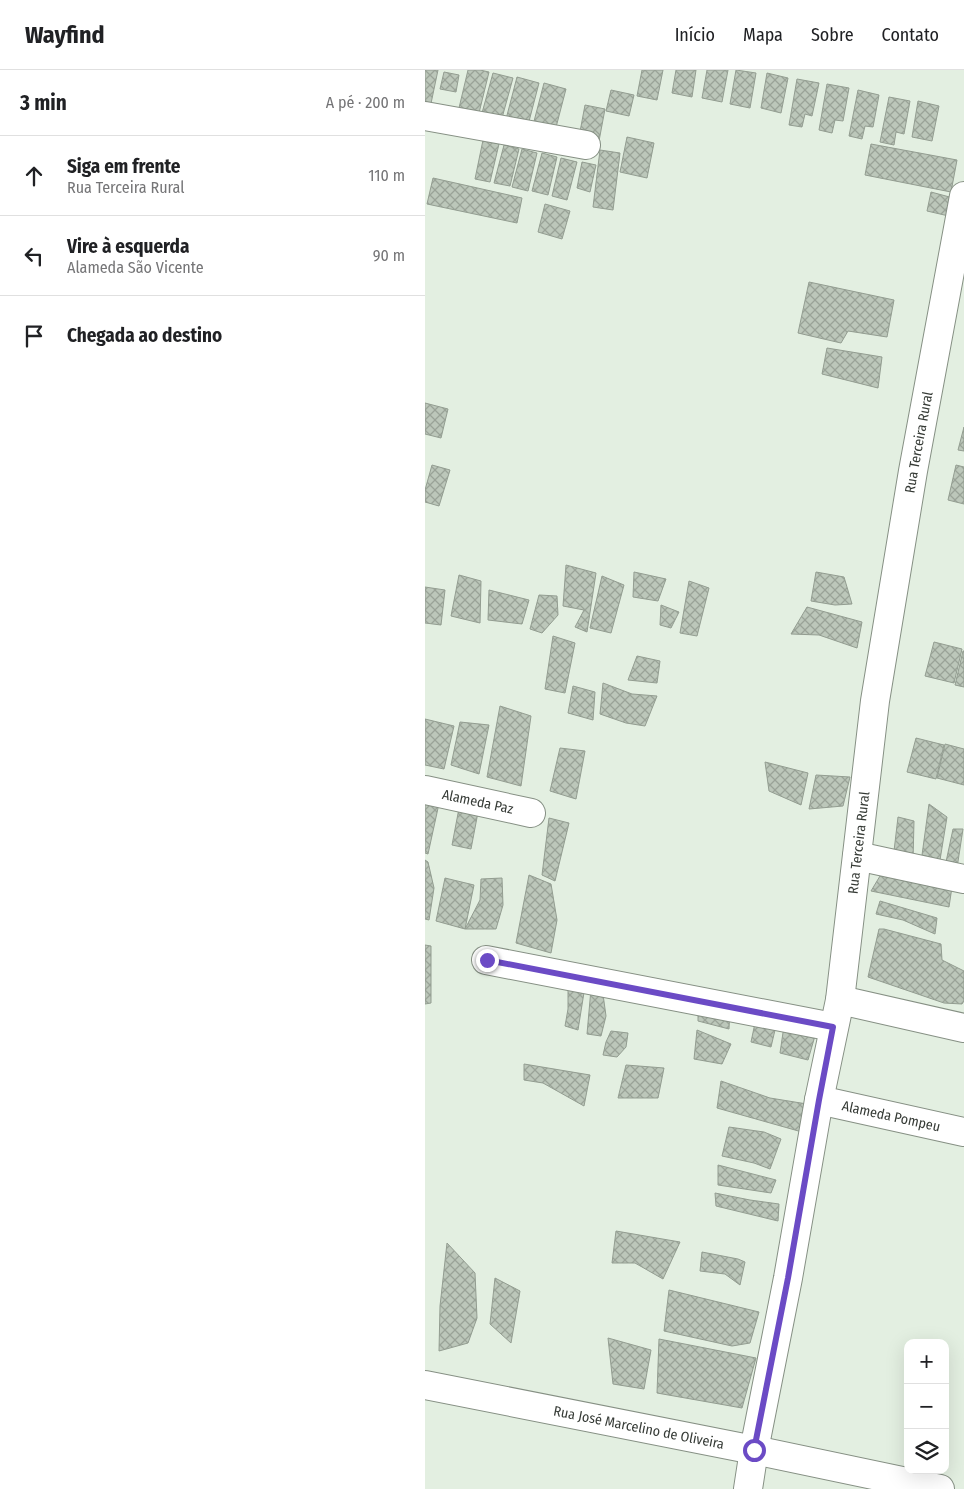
<!DOCTYPE html>
<html lang="pt">
<head>
<meta charset="utf-8">
<style>
	body { margin:0; font-family:"Fira Sans Condensed",sans-serif; background:#f6f6f6; color:#202124 }
	.controls { position:absolute; right:15px; bottom:15px; display:grid; overflow:hidden; border-radius:10px; box-shadow:0 5px 20px #0002 }
	.controls button { width:45px; height:45px; display:grid; place-items:center; padding:0; border:0; border-bottom:1px solid #e0e0e0; background:#fff; color:#202124; font:25px sans-serif }
	.stop { position:absolute; width:15px; height:15px; margin:-11px; border:4px solid #6b4bc5; border-radius:50%; background:#fff }
	.stop.end { background:#6b4bc5; border-color:#fff; box-shadow:0 1px 5px #0008 }
	.list { margin:0; padding:0; list-style:none }
	h2 { display:flex; justify-content:space-between; align-items:center; height:65px; margin:0; padding:0 20px; font-size:21px }
	h2 small { font-size:16px; font-weight:400; color:#757577 }
	.list li { display:grid; grid-template-columns:32px 1fr auto; gap:15px; align-items:center; box-sizing:border-box; height:80px; padding:0 20px; border-top:1px solid #e0e0e0 }
	.list b { display:block; font-size:19px; white-space:nowrap }
	.list p { margin:0; font-size:16px; white-space:nowrap; color:#757577 }
	.list em { font-size:16px; font-style:normal; color:#757577 }
	.icon { flex:none; width:28px; height:28px; fill:none; stroke:currentColor; stroke-width:2; stroke-linecap:round; stroke-linejoin:round }
	.map { position:relative; flex:none; width:539px; height:1419px; overflow:hidden }
	header { display:flex; align-items:center; gap:30px; box-sizing:border-box; height:70px; padding:0 25px; background:#fff; border-bottom:1px solid #e0e0e0 }
	header strong { font-size:24px }
	nav { display:flex; gap:28px; margin-inline-start:auto; font-size:18px }
	main { display:flex }
	aside { flex:1; background:#fff }
	.map>svg:first-child { display:block }
	.building { fill:url(#building-cross-hatch); stroke:#939d91 }
	.lines { fill:none; stroke-linecap:round; stroke-linejoin:round }
	.minor-casing { stroke:#869084; stroke-width:30 }
	.minor { stroke:#fff; stroke-width:28 }
	.route { stroke:#6b4bc5; stroke-width:6 }
	.labels { text-anchor:middle; dominant-baseline:central; stroke-width:4.5; stroke-linejoin:round; paint-order:stroke }
	.street-label { font-size:14px; fill:#363b36; stroke:#fff }
</style>
</head>
<body>
<header>
<strong>Wayfind</strong>
<nav><a>Início</a><a>Mapa</a><a>Sobre</a><a>Contato</a></nav>
</header>
<main>
<aside>
<h2>3 min<small>A pé · 200 m</small></h2>
<ul class="list">
<li><svg class="icon" aria-label="ahead" viewBox="0 0 24 24"><path d="M12 20V5M6 11l6-6 6 6"/></svg><div><b>Siga em frente</b><p>Rua Terceira Rural</p></div><em>110 m</em></li>
<li><svg class="icon" aria-label="left" viewBox="0 0 24 24"><path d="M17 20v-9H6M10 6l-5 5 5 5"/></svg><div><b>Vire à esquerda</b><p>Alameda São Vicente</p></div><em>90 m</em></li>
<li><svg class="icon" aria-label="arrive" viewBox="0 0 24 24"><path d="M6 21V4h12l-3 4 3 4H6"/></svg><div><b>Chegada ao destino</b></div></li>
</ul>
</aside>
<div class="map">
<svg width="539" height="1419" viewBox="0 0 539 1419">
	<defs>
		<pattern id="building-cross-hatch" width="8" height="8" patternUnits="userSpaceOnUse" patternTransform="scale(1.25)"><rect width="8" height="8" fill="#bcc7ba"/><path d="M0 0l8 8M0 8l8-8" fill="none" stroke="#9aa398"/></pattern>
	</defs>
	<rect width="100%" height="100%" fill="#e3efe1"/>
	<path class="building" d="M0 0H13L4 43 0 42Z
		M43 0H55L64 2 54 43 34 38Z
		M217 0H238L232 30 212 26Z
		M251 0H271L267 27 247 23Z
		M282 0H303L297 32 277 28Z
		M311 0 331 3 325 38 305 34Z
		M19 2 34 5 31 22 15 19Z
		M68 3 88 8 77 48 57 43Z
		M342 3 363 8 356 43 336 38Z
		M92 7 114 13 102 59 80 53Z
		M372 9 394 13 387 46 380 44 377 57 364 55Z
		M119 13 141 19 129 65 107 59Z
		M402 14 424 18 418 51 410 50 407 63 394 60Z
		M186 20 209 25 204 46 181 41Z
		M433 20 454 25 448 57 440 56 437 69 424 66Z
		M464 27 485 31 479 64 471 62 469 75 455 72Z
		M493 31 514 36 507 71 487 67Z
		M160 35 180 39 174 71 154 67Z
		M202 67 229 73 222 108 195 102Z
		M58 70 74 74 65 112 50 109Z
		M446 74 532 90 526 122 440 105Z
		M79 75 94 79 85 116 69 113Z
		M97 79 112 83 103 121 87 117Z
		M175 80 195 83 188 140 168 137Z
		M117 83 132 87 123 125 107 121Z
		M136 88 152 92 142 130 127 126Z
		M157 92 171 95 165 122 152 118Z
		M8 108 97 128 92 153 2 134Z
		M506 122 532 129 528 147 502 141Z
		M120 134 145 141 137 169 113 162Z
		M384 212 469 230 462 267 423 261 416 273 373 263Z
		M402 278 457 287 453 318 397 304Z
		M0 333 23 339 16 368 0 364Z
		M539 357V381L533 380Z
		M7 395 25 400 14 436 0 432V420Z
		M531 395 539 397V434L523 430Z
		M141 495 171 503 162 562 150 557 159 540 138 536Z
		M209 502 241 509 233 531 208 527Z
		M391 502 419 507 427 534 410 535 386 531Z
		M34 505 56 511 55 553 26 546Z
		M177 506 199 515 186 563 165 558Z
		M264 511 284 518 272 566 255 563Z
		M0 517 20 520 16 555 0 553Z
		M64 520 104 530 97 554 63 550Z
		M114 525 132 526 133 545 117 563 105 559Z
		M236 535 254 542 246 558 235 555Z
		M382 537 437 552 432 578 394 565 366 564Z
		M128 566 150 573 140 623 120 619Z
		M509 572 537 579 529 613 500 606Z
		M538 581H539V617L530 615Z
		M212 586 235 591 232 613 203 610Z
		M178 613 207 624 232 626 220 656 201 653 175 644Z
		M148 616 170 622 168 650 143 643Z
		M75 636 106 646 96 716 62 707Z
		M0 649 29 656 19 699 0 695Z
		M35 652 64 655 54 704 26 695Z
		M491 668 519 675 511 709 482 702Z
		M520 674 539 679V715L512 708Z
		M135 678 160 681 151 729 125 721Z
		M340 692 383 703 376 735 344 721Z
		M391 705 425 707 418 736 384 739Z
		M0 727 15 729 3 784 0 783Z
		M35 733 54 737 46 779 27 775Z
		M504 734 522 747 515 790 497 785Z
		M473 747 489 751 488 791 469 781Z
		M124 748 144 753 130 811 117 805Z
		M528 759H538L532 798 521 792Z
		M0 790 3 792 9 818 4 850 0 849Z
		M104 805 126 814 132 850 126 883 91 873Z
		M455 806 495 811 527 817 524 837 446 821Z
		M20 808 49 815 40 859 11 851Z
		M77 808 78 835 71 859H40L55 830 56 809Z
		M455 831 512 848 510 864 478 850 451 844Z
		M454 859H459L516 874 517 890 539 901V931L537 934 519 933 443 907Z
		M0 875 6 876V933L0 934Z
		M143 909 161 910 153 960 140 956 143 939Z
		M177 917 181 946 176 966 162 964 166 919Z
		M273 933 305 939 304 959 273 951Z
		M360 949 392 959 383 990 355 983Z
		M330 953 350 960 346 977 326 972Z
		M272 960 306 974 297 994 269 989Z
		M186 961 203 963 201 977 192 987 178 985 181 972Z
		M99 994 165 1005 159 1036 118 1013 99 1010Z
		M201 995 239 998 233 1028H193Z
		M296 1011 345 1028 382 1034 377 1062 292 1038Z
		M304 1057 339 1062 356 1069 345 1099 329 1093 297 1086Z
		M293 1095 351 1110 346 1123 293 1115Z
		M290 1123 325 1130 354 1134 353 1151 291 1136Z
		M191 1161 255 1172 238 1209 210 1193H187Z
		M22 1173 50 1203 52 1248 43 1273 14 1281 15 1236Z
		M277 1182 313 1189 320 1192 315 1215 300 1204 275 1201Z
		M70 1208 95 1221 86 1273 65 1254Z
		M244 1220 334 1242 325 1273 307 1276 239 1261Z
		M183 1268 226 1280 219 1319 188 1314Z
		M234 1269 331 1288 317 1338 232 1323Z"/>
	<g class="lines">
		<g class="minor-casing">
			<g id="minor">
				<path d="M0 46 161 75"/>
				<path id="s1" d="M0 720 106 743"/>
				<path d="M432 786 539 809"/>
				<path d="M61 890 408 957"/>
				<path d="M415 930 539 958"/>
				<path id="s2" d="M394 1030 539 1062"/>
				<path id="s3" d="M0 1315 329 1380 515 1419"/>
				<path id="s4" d="M323 1419 329 1380 363 1208 394 1030 415 930 450 631 488 401 539 126"/>
			</g>
		</g>
		<use href="#minor" class="minor"/>
	</g>
	<g class="lines">
		<path class="route" d="M62 890 408 957 394 1030 363 1208 329 1380"/>
	</g>
	<g class="labels">
		<g class="street-label">
			<text stroke="none"><textPath href="#s4" startOffset="1061">Rua Terceira Rural</textPath></text>
			<text stroke="none"><textPath href="#s1" startOffset="54">Alameda Paz</textPath></text>
			<text stroke="none"><textPath href="#s4" startOffset="656">Rua Terceira Rural</textPath></text>
			<text stroke="none"><textPath href="#s2" startOffset="74">Alameda Pompeu</textPath></text>
			<text stroke="none"><textPath href="#s3" startOffset="218">Rua José Marcelino de Oliveira</textPath></text>
		</g>
	</g>
</svg>
<div class="controls">
<button>+</button>
<button>−</button>
<button><svg class="icon" aria-label="layers" viewBox="0 0 24 24"><path d="M12 4l9 5-9 5-9-5zM3 14l9 5 9-5"/></svg></button>
</div>
<div class="stop" style="left:329px;top:1380px"></div>
<div class="stop end" style="left:62px;top:890px"></div>
</div>
</main>
</body>
</html>
